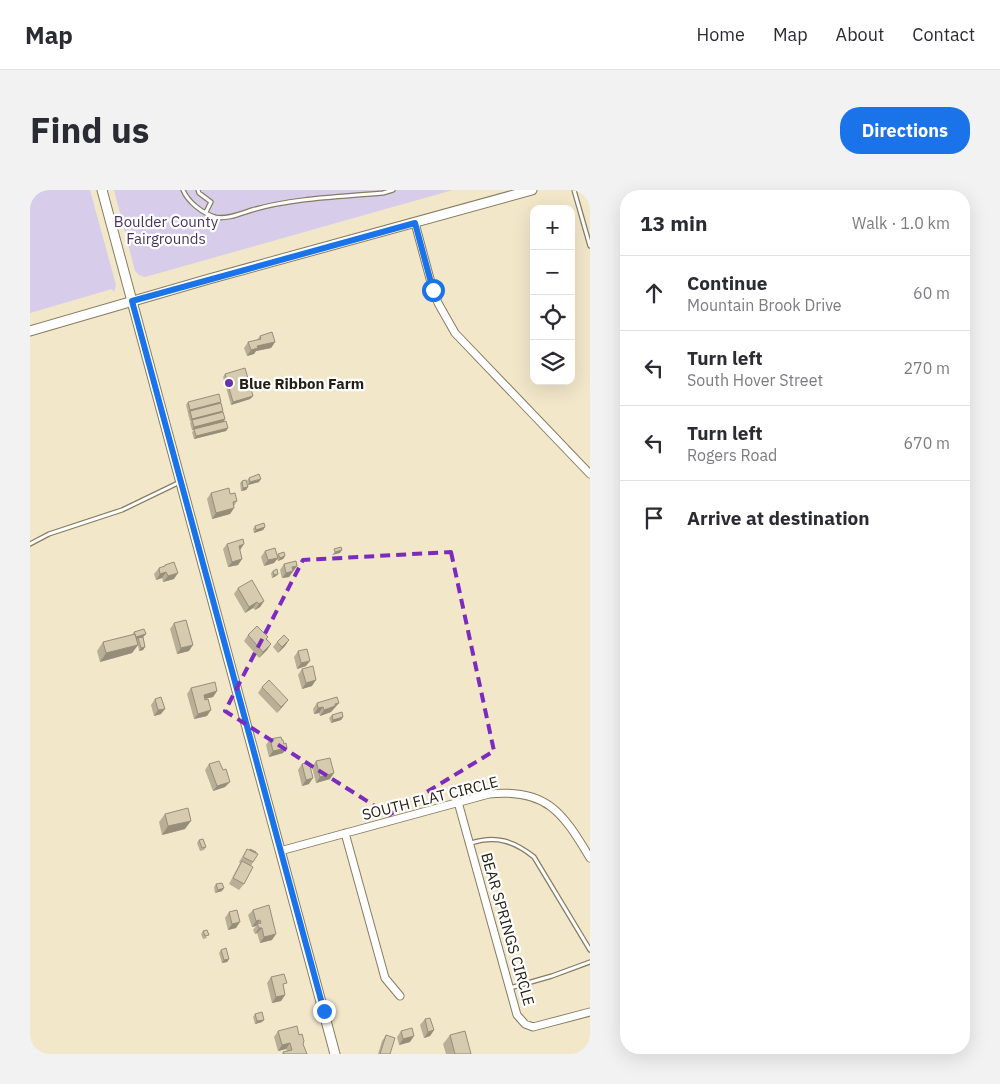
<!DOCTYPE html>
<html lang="en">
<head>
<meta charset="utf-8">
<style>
	body { margin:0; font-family:"IBM Plex Sans",sans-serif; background:#f2f2f3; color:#2b2b33 }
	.controls { position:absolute; right:15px; top:15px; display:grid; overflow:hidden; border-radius:10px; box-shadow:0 5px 20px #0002 }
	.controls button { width:45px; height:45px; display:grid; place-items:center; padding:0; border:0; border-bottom:1px solid #e1e1e2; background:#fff; color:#2b2b33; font:25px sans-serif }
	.stop { position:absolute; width:15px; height:15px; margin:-11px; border:4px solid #1a73e8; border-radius:50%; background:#fff }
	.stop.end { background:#1a73e8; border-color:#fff; box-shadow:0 1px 5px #0008 }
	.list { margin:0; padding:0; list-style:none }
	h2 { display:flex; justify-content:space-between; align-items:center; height:65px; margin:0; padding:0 20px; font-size:21px }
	h2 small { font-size:16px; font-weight:400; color:#7c7c81 }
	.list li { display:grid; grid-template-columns:32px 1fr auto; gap:15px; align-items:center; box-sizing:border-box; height:75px; padding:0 20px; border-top:1px solid #e1e1e2 }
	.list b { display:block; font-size:19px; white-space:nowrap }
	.list p { margin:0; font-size:16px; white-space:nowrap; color:#7c7c81 }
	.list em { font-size:16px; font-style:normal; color:#7c7c81 }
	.icon { flex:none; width:28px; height:28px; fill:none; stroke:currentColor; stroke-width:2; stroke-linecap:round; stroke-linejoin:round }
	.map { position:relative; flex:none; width:560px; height:864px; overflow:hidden; border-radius:20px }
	header { display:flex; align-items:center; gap:30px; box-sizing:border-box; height:70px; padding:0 25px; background:#fff; border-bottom:1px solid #e1e1e2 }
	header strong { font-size:24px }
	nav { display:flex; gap:28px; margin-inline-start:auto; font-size:18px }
	.intro { display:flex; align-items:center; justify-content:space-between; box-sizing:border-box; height:120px; padding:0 30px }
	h1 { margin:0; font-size:35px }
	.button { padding:12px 22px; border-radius:20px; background:#1a73e8; color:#fff; font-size:18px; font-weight:700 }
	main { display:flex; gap:30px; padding:0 30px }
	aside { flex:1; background:#fff; border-radius:20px; box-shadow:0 5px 20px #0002 }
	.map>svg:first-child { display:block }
	.green { fill:#d7ccea }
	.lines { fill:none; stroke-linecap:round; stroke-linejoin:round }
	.service-casing { stroke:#867c61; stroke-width:5.5 }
	.minor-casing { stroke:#867c61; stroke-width:9 }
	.tertiary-casing { stroke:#867c61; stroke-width:11 }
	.secondary-casing { stroke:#867c61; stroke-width:11 }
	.service { stroke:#fff; stroke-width:3 }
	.minor { stroke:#fff; stroke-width:7 }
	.tertiary { stroke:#fff; stroke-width:9 }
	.secondary { stroke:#fff; stroke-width:9 }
	.wall { fill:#b8af96 }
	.shaded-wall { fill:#968e7a }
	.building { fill:#d6cbaf; stroke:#968e7a }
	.route { stroke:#1a73e8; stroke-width:6 }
	.marked { fill:none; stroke:#7b2cbf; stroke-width:4; stroke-dasharray:10 6; stroke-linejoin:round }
	.poi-dot { fill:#6b31a7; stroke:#fff; stroke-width:2 }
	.labels { text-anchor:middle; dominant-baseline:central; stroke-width:4.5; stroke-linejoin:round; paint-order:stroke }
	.park-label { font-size:15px; fill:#473560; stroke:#fff }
	.poi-label { font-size:15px; font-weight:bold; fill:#242015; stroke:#fff; text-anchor:start }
	.street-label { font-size:15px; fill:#242015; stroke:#fff }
</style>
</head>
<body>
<header>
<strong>Map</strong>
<nav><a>Home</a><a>Map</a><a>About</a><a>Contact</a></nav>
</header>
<div class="intro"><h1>Find us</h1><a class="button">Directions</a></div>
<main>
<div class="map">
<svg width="560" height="864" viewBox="0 0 560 864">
	<rect width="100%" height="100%" fill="#f3e7ca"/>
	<path class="green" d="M0 0H60L86 95 84 102 82 99 0 123Z
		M84 0H423L115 87 109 85 105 81Z"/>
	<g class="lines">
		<g class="service-casing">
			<path id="service" d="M153 0C158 12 172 23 185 27 196 30 212 23 222 20 264 8 309 7 353 3L363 0
				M168 0 169 3 181 12 176 22
				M544 0 560 56
				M0 354 19 344 92 320 150 292
				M441 653C466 645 484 651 504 667L560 760
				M480 798 522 786 560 772"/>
		</g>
		<g class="minor-casing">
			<path id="minor" d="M385 33 403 100 408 113 425 143 560 284
				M428 612 487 825 495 834 503 837 560 822
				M315 643 355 788 370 806
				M250 661 459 604C517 598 533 623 560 668"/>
		</g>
		<g class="tertiary-casing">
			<path id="tertiary" d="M72 0 305 864"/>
		</g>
		<g class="secondary-casing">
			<path id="secondary" d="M0 141 179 89 502 0"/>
		</g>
		<use href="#service" class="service"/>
		<use href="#minor" class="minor"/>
		<use href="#tertiary" class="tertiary"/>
		<use href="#secondary" class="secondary"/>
	</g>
	<path class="wall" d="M230 146 245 152 241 158 226 161 224 164 217 166 214 158 218 152 227 150Z
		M195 184 223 206 220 209 201 215 193 187Z
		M158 212H191L189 214 195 229 194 231 198 238 196 241 164 249 162 242 164 240H162L160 233 161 231H160L158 224 159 222 158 223 156 215Z
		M219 288 229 292 218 295 217 291Z
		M212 291 218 297 216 300 211 301 210 293Z
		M181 303 200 304 207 311 204 316V318L200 324 182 329 177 309Z
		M225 336 235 337 233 340 224 343 223 339Z
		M197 354 212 369 208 375 198 377 193 359Z
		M235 361 247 366 248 364 255 366 253 369 248 371 247 369 244 373 234 376 231 367Z
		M254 374 267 376 259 387 252 388 250 380Z
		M135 375 144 389 133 392 132 388 126 390 124 384 129 378 134 376Z
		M243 381 248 384 246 386 242 388 241 383Z
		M208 398 234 411 230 417 225 420 223 418 215 423 204 404Z
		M144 433 159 461 147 464 140 439Z
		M104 442 116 444 113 447 115 457 113 460 109 461 108 455 102 463 70 472 67 461 73 452 102 445Z
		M218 445 237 449 241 454 237 460 229 468 214 451Z
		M259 450 255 456 248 463 243 457 247 452Z
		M268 461 276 476 267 479 264 467Z
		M272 479 282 496 272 499 268 485Z
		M232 497 254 515 247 523 228 503Z
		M161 498 187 501 183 507 175 509 177 526 164 529 157 504Z
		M125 509 131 524 124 526 121 515Z
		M287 513H309L301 522 290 526 289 523 284 524 283 519Z
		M302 525 313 527 311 530 301 533 299 528Z
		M240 549 252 550 253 563 239 567 236 555Z
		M286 571 300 589 286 593 282 577Z
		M179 574 195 597 183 601 175 580Z
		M272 574 279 594 272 596 268 580Z
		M135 624 155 639 132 645 129 632Z
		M169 650 176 657 174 660 170 661 167 653Z
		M217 659 223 672 221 676 214 694 209 700 199 694 210 673 209 672Z
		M186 694 192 701 185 703 184 697Z
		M223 720 242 750 230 753 227 743 225 744 223 740 226 736 222 737 218 725Z
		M199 722 206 738 198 740 195 728Z
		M173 741 177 748 173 749 171 744Z
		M191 760 199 769 197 772 192 773 189 763Z
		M241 787 254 798 255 805 251 811 242 813 237 793Z
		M225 824 232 832 225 834 223 827Z
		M395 829 404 840 400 846 394 848 390 835Z
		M248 841 269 845 277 864H252L253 862 257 861 256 859 248 861 244 847Z
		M371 841 380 852 369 855 367 847Z
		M356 845 360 864H348L352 851Z
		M420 845 441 864H416L413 854Z"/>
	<path class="shaded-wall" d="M245 152 241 158 226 161 224 164 217 166 221 160 227 156Z
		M223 206 220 209 201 215 203 212Z
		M191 212 189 214 158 223 160 220Z
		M193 221 191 223 162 230 160 231 162 229Z
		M195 229 193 232 162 240 164 237Z
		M198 238 196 241 164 249 166 246Z
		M231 289 229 292 218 295 220 292Z
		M218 297 216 300 211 301 213 298Z
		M204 318 200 324 182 329 186 323Z
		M235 337 233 340 224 343 226 340Z
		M214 354 210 360 209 356Z
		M312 360 310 363 302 365 305 362Z
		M255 366 253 369 248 371 250 368Z
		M248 368 244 373 234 376 238 370Z
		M212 369 208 375 198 377 202 372Z
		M267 376 259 387 252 388 256 383 262 377Z
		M136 382 132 388 126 390 130 384Z
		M148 383 144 389 133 392 138 386Z
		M248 384 246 386 242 388 244 385Z
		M234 411 230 417 225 420 229 414Z
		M227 412 223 418 215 423 219 417Z
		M116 444 113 447 109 448H108V449L103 450 105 447Z
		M259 450 255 456 248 463 252 457Z
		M241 454 237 460 229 468 233 462Z
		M108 455 102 463 70 472 76 463Z
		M163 455 159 461 147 464 151 458Z
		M115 457 113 460 109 461 111 458Z
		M280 471 276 476 267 479 271 473Z
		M286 490 282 496 272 499 276 493Z
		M187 501 183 507 170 510 174 505Z
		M258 510 254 515 247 523 251 517Z
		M309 513 301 522 290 526 294 520Z
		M293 517 289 523 284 524 288 518Z
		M135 519 131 524 124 526 128 520Z
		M181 520 177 526 164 529 168 524Z
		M313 527 311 530 301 533 303 530Z
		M257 558 253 563 239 567 243 561Z
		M304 583 300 589 286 593 290 587Z
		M283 588 279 594 272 596 276 590Z
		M200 592 195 597 183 601 187 596Z
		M161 631 155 639 132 645 138 636Z
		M194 698 192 701 185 703 188 700Z
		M230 730 226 736 222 737 226 731Z
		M210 732 206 738 198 740 202 734Z
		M229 738H232L227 743 225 744Z
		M246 744 242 750 230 753 234 747Z
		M199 769 197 772 192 773 194 770Z
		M255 805 251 811 242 813 246 807Z
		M234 830 232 832 225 834 227 831Z
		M404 840 400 846 394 848 398 842Z
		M384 846 380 852 369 855 373 849Z
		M260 853 256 859 248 861 252 855Z"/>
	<path class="building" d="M242 142 245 152 227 156 228 158 221 160 218 152 231 149 230 146Z
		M215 178 223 206 203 212 195 184Z
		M189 204 191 212 160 220 158 212Z
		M191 213 193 221 162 229 160 221Z
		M193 222 195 229 164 237 162 230Z
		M196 231 198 238 166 246 164 239Z
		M229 284 231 289 220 292 219 288Z
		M216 290 218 297 213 298 212 291Z
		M199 298 200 304 205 303 207 311 203 312 204 318 186 323 181 303Z
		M234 333 235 337 226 340 225 336Z
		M213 349 214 354 209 356 212 369 202 372 197 354Z
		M311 357 312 360 305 362 304 359Z
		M245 358 248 368 238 370 235 361Z
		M254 362 255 366 250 368 248 364Z
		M266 371 267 376 262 377 263 381 256 383 254 374Z
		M144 372 148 383 138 386 136 382 130 384 129 378 135 376V375Z
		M247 379 248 384 244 385 243 381Z
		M222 390 234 411 229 414 227 412 219 417 208 398Z
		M156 430 163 455 151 458 144 433Z
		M227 436 238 447 236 449 241 454 233 462 218 445Z
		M114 439 116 444 106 447 104 442Z
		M105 444 108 455 76 463 73 452Z
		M254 445 259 450 252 457 247 452Z
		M113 447 115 457 111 458 108 448Z
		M277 459 280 471 271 473 268 461Z
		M283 476 286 490 276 493 272 479Z
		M239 490 258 510 251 517 232 497Z
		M185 492 187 501 174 505 175 510 178 509 181 520 168 524 161 498Z
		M131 507 135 519 128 520 125 509Z
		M307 507 309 513 305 514V516L294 520 293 517 288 518 287 513Z
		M312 522 313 527 303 530 302 525Z
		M251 547 252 550H253L254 554 256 553 257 558 243 561 240 549Z
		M300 568 304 583 290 587 286 571Z
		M189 571 193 580 196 579 200 592 187 596 179 574Z
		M279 572 283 588 276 590 272 574Z
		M158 618 161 631 138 636 135 624Z
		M173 649 176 657 172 658 169 650Z
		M217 659 228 664 223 672 213 667Z
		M220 659 226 662V663L220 660Z
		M212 671 223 677 214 694 203 688Z
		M192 693 194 698 188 700 186 694Z
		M239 715 246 744 234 747 232 738H229L227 734 231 733 230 730 226 731 223 720Z
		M207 720 210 732 202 734 199 722Z
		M177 740 179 745 175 746 173 741Z
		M196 758 199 769 194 770 191 760Z
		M254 784 257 793 253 794 255 805 246 807 241 787Z
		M232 822 234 830 227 831 225 824Z
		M400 828 404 840 398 842 395 829Z
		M267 836 269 845 272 844 274 851 273 854 277 864H254L253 862 262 860 260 853 252 855 248 841Z
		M382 838 384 846 373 849 371 841Z
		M435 841 441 864H425L420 845Z
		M356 845 365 848 360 864H350Z"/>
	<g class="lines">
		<path class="route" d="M294 821 102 111 385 33 403 100"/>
	</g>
	<path class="marked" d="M421 362 464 561 359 625 195 521 273 370Z"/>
	<circle class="poi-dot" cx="199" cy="193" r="5"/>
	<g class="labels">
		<g class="park-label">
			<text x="136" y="31">Boulder County<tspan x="136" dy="17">Fairgrounds</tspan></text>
		</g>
		<g class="poi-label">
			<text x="209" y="193">Blue Ribbon Farm</text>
		</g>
		<g class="street-label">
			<text transform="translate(400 608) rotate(-14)">SOUTH FLAT CIRCLE</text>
			<text transform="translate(478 739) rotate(74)">BEAR SPRINGS CIRCLE</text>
		</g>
	</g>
</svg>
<div class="controls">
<button>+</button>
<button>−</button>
<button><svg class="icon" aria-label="locate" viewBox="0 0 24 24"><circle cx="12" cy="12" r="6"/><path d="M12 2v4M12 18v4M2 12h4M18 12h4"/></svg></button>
<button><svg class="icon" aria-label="layers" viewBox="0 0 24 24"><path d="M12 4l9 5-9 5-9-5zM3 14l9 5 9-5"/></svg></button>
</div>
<div class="stop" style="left:403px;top:100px"></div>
<div class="stop end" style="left:294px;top:821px"></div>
</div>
<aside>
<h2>13 min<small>Walk · 1.0 km</small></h2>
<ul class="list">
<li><svg class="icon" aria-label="ahead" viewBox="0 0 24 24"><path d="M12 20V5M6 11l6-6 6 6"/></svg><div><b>Continue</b><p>Mountain Brook Drive</p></div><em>60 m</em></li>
<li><svg class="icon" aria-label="left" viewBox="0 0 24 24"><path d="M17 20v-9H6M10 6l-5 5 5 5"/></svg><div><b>Turn left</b><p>South Hover Street</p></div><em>270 m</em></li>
<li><svg class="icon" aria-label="left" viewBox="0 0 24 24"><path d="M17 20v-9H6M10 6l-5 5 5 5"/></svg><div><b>Turn left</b><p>Rogers Road</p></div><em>670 m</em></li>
<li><svg class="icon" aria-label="arrive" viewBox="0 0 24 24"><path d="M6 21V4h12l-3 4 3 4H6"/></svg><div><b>Arrive at destination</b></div></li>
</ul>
</aside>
</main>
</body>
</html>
